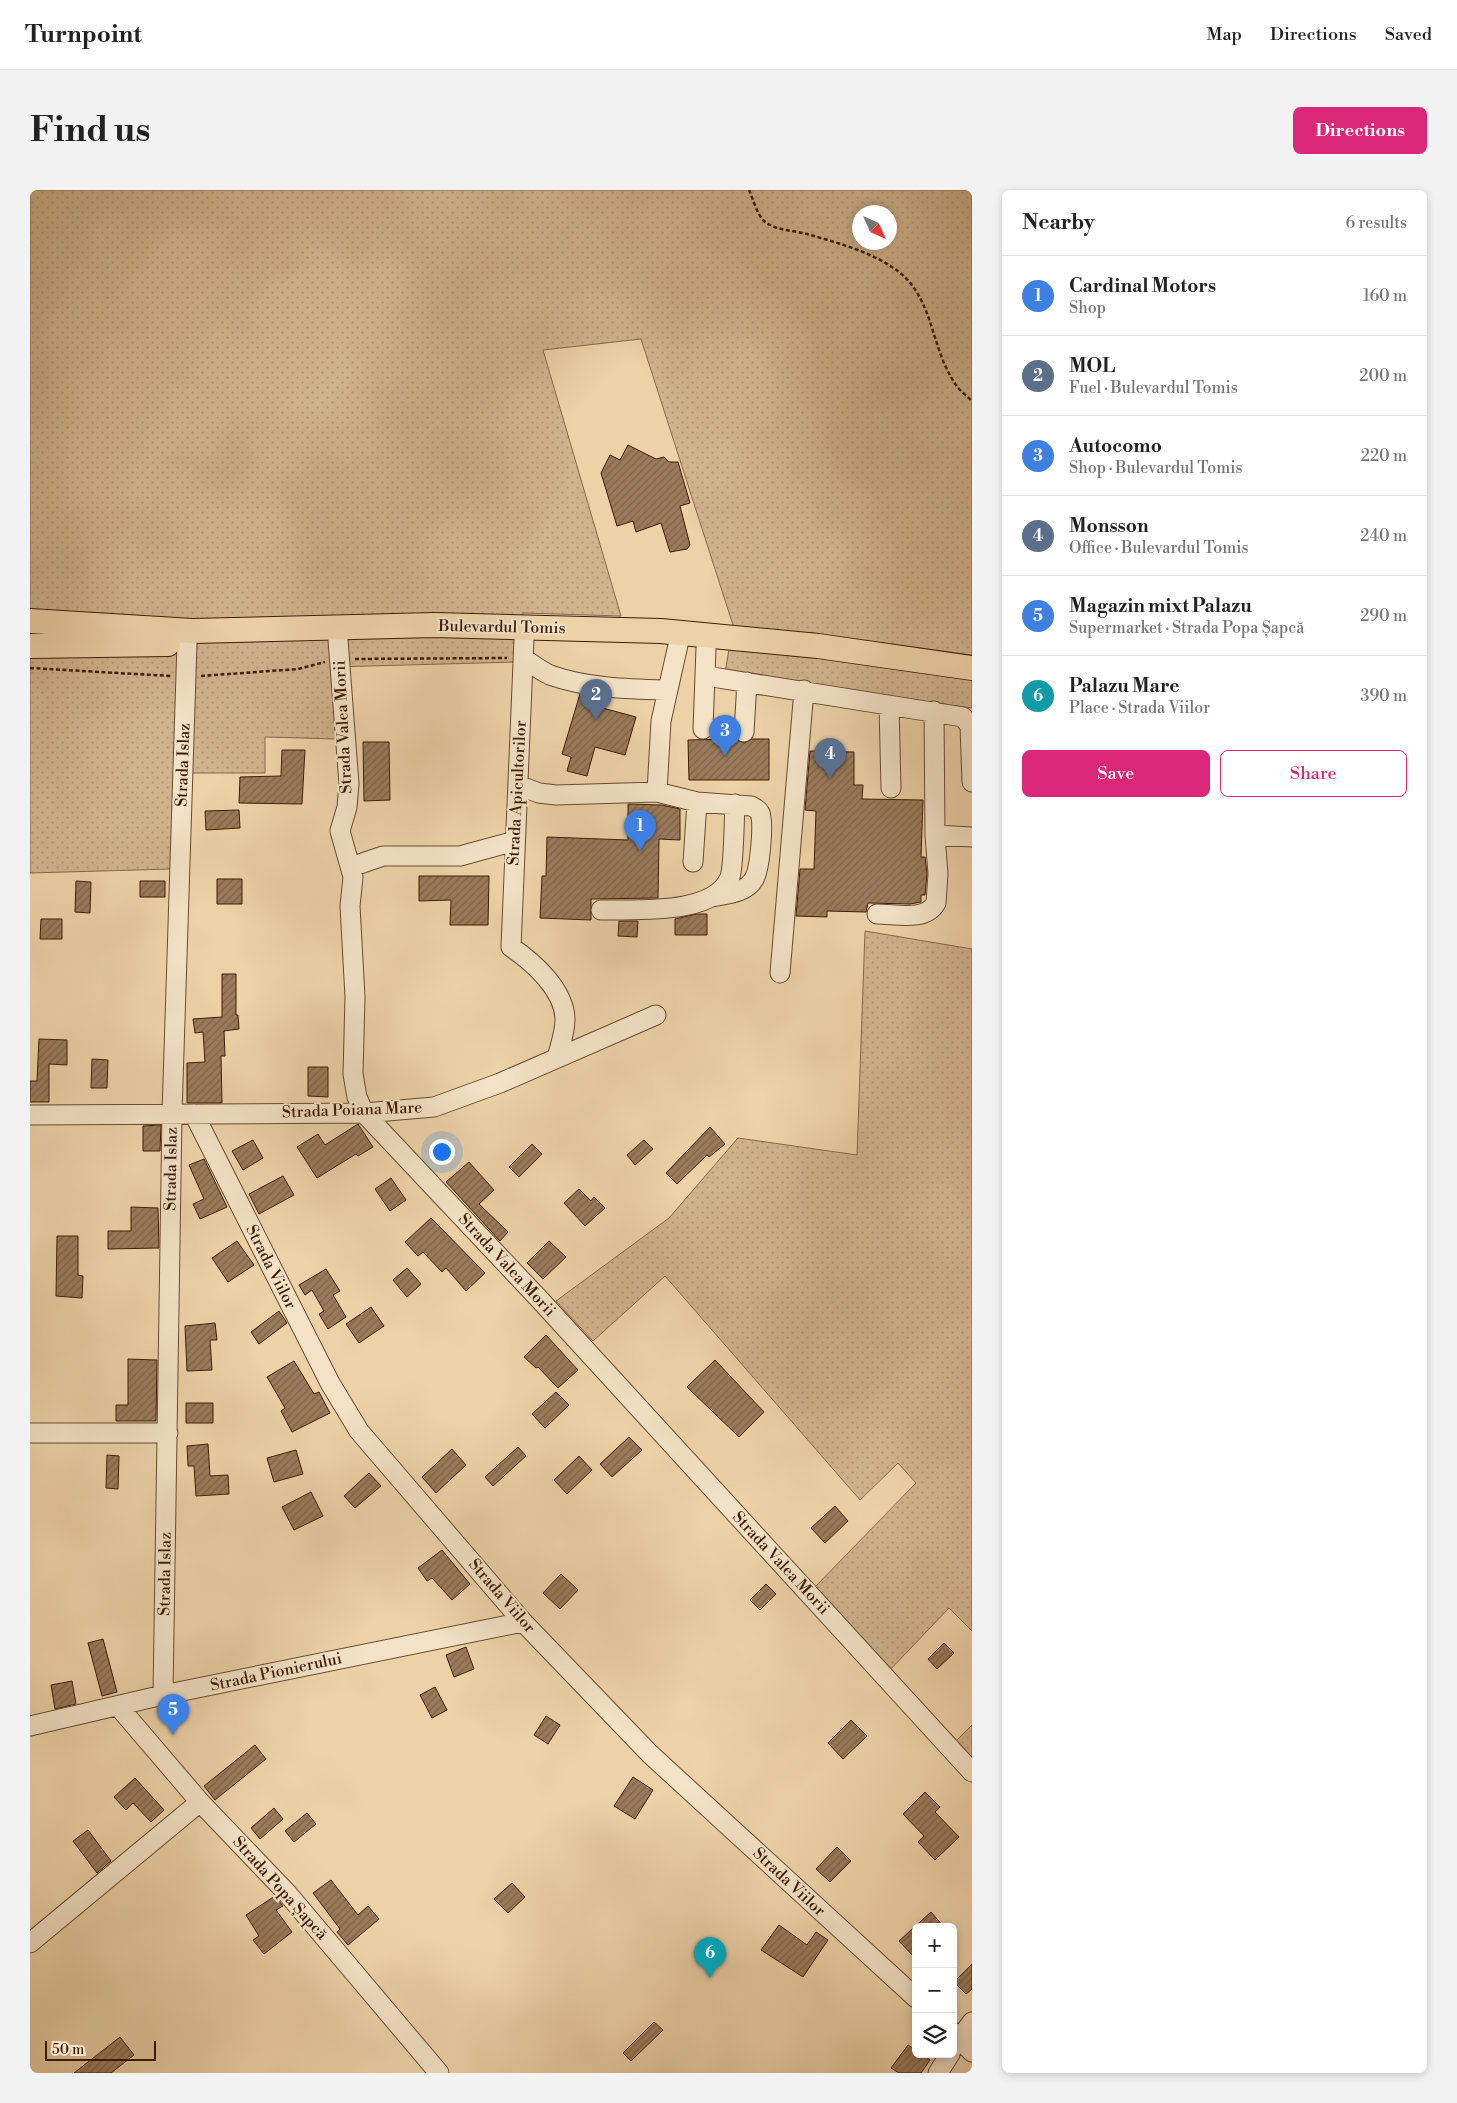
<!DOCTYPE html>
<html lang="en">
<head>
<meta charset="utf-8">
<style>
	body { margin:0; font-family:"Libre Bodoni",serif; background:#f2f2f2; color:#222 }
	.controls { position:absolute; right:15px; bottom:15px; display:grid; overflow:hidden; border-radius:8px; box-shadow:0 2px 8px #0003 }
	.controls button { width:45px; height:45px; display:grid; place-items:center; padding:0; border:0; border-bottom:1px solid #e0e0e0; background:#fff; color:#222; font:25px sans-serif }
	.compass { position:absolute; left:822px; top:15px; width:45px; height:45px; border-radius:50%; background:#fff; box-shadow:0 2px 8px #0003; rotate:135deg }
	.scale { position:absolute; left:15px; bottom:12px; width:111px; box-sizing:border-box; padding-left:5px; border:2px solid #3d1c08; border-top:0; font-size:14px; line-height:18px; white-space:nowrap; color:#3d1c08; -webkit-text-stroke:4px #f3e2c6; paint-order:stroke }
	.you { position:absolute; left:411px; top:961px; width:18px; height:18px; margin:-12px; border:4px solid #fff; border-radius:50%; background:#1a73e8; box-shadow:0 0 0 8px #1a73e833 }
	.badge { display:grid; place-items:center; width:32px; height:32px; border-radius:50%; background:#db2777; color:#fff; font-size:16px; font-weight:700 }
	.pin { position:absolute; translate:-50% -41px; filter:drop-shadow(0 1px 2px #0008) }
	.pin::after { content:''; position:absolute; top:26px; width:18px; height:15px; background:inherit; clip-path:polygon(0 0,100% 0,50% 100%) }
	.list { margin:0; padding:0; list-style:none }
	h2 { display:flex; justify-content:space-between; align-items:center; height:65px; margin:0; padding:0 20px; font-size:21px }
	h2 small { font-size:16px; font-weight:400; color:#767676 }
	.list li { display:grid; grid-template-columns:32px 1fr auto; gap:15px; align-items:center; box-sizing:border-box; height:80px; padding:0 20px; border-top:1px solid #e0e0e0 }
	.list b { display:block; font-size:19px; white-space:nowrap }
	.list p { margin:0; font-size:16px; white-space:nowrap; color:#767676 }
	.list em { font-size:16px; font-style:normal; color:#767676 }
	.actions { display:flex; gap:10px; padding:15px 20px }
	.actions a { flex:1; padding:11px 0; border:1px solid #db2777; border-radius:8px; text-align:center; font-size:18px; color:#db2777 }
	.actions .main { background:#db2777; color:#fff }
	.icon { flex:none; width:28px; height:28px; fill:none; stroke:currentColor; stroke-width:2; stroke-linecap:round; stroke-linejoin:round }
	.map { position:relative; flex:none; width:942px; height:1883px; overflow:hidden; border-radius:8px }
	header { display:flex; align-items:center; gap:30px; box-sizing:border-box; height:70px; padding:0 25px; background:#fff; border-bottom:1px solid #e0e0e0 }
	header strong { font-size:24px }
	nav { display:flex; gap:28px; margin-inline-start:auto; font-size:18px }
	.intro { display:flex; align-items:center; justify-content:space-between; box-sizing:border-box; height:120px; padding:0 30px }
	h1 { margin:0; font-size:35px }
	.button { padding:12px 22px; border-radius:8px; background:#db2777; color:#fff; font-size:18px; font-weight:700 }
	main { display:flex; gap:30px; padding:0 30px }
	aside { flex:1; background:#fff; border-radius:8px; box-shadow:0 2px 8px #0003 }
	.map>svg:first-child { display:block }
	.grass { fill:url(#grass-dots); stroke:#86684a; fill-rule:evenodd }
	.building { fill:url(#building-hatch); stroke:#3d1c08 }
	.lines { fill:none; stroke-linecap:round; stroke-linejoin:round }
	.minor-casing { stroke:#694a30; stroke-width:21 }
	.major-casing { stroke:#3d1c08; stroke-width:26 }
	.path { stroke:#3d1c08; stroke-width:2.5; stroke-dasharray:4 2.5; stroke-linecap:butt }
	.minor { stroke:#f3e2c6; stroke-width:19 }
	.major { stroke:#edd2a8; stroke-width:24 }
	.labels { text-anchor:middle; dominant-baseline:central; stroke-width:4; stroke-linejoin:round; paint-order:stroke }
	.street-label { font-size:16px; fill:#3d1c08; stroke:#f3e2c6 }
</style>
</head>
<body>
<header>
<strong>Turnpoint</strong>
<nav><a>Map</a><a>Directions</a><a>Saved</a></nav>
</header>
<div class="intro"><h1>Find us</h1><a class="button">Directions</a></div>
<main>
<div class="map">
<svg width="942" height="1883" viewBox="0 0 942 1883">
	<defs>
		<pattern id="grass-dots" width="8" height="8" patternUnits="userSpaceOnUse" patternTransform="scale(1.25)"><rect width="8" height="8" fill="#cfb38d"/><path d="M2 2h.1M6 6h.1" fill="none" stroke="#b39978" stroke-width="1.8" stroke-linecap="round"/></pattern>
		<pattern id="building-hatch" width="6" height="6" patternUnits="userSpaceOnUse" patternTransform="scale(1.25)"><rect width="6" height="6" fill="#997b5b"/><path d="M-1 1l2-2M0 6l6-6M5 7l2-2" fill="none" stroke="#7e6449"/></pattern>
	</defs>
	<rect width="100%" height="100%" fill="#edd2a8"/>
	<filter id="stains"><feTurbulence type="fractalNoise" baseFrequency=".004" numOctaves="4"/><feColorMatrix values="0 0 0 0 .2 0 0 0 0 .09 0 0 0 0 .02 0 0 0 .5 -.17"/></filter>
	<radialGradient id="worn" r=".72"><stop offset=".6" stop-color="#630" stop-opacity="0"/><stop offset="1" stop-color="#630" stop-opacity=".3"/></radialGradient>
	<path class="grass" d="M0 0H942V518L695 483 703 435 611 149 513 160 591 426 493 423 487 472 303 477 307 549 235 547V583H147L141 679 0 683ZM829 22H859V52H829Z
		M835 741 942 759V1441L919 1418 858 1482 785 1397 886 1293 868 1273 830 1310 635 1086 563 1151 526 1111 639 1028 708 948 827 965Z
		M942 1535V1567L926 1551Z"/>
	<path class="building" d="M598 255 626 269 634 267 639 272H648L660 313 650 316 660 355 657 359 640 362 631 333 606 342 603 331 587 336 571 283 580 265 590 270Z
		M550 504 572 509 569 517 606 527 595 565 565 557 557 586 537 581 541 567 532 564Z
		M706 549 714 553 722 549H739V590H659L658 550Z
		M333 552H359L360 610 334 611Z
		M252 560H275L272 614 209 613 210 587 251 586Z
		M780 561 824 562V595H833L832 609 893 610 891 667H895L897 684 895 705H891V712L880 714 838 713 836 722 797 721V727L766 726 770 679H784L786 621 775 620Z
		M598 614 632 615 650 619V650L629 649 628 708 561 709V730L510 728 512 686H516L517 647 598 650Z
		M209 620 210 638 176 640 175 621Z
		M389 686H459L458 735H420L421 710 389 711Z
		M187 689H212V714H187Z
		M46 691 61 692 60 723 45 722Z
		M110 691H135V707H110Z
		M667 724H677V745H645V729Z
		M11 729H32V749H10Z
		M589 731H608L607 747 588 746Z
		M192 784H206V825H208L209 839 194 841 195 866H191L192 913H157V873L175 872 173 842 165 843 163 829 192 827Z
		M9 849 37 850V875L19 874V912H0V891H7Z
		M62 869 78 870 77 898H61Z
		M278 877H298V907L278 906Z
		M328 934 343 957 328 966 326 964 287 988 267 957 288 944 295 955Z
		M131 935 130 961H113V936Z
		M680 937 695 954 679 967 677 965 647 994 636 983Z
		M223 950 233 968 213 980 202 961Z
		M614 950 623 959 605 975 597 965Z
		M502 954 512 964 489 987 479 977Z
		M174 969 197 1017 170 1029 163 1014 174 1009 159 975Z
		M439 972 464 1000 449 1014 478 1042 470 1051 416 992Z
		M253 986 264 1005 229 1024 219 1004Z
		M361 988 376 1010 360 1021 345 999Z
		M549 999 561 1011 564 1007 575 1018 555 1036 534 1013Z
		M101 1017 128 1018 129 1058 78 1059V1041H101Z
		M401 1028 455 1083 436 1101 416 1078 412 1082 393 1062 388 1066 375 1052Z
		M27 1046H48V1085L53 1086 52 1108 26 1106Z
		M207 1051 224 1075 198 1092 182 1068Z
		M519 1051 536 1067 513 1089 497 1073Z
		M377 1078 391 1094 377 1107 363 1090Z
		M296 1079 310 1101 303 1105 316 1127 298 1139 289 1124 294 1121 282 1100 275 1105 269 1095Z
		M341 1117 354 1136 329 1153 316 1134Z
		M249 1121 257 1133 229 1154 221 1142Z
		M185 1133 187 1150H180L182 1180 157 1181 155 1136Z
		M516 1145 548 1180 528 1198 508 1177 506 1178 494 1167Z
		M98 1169 127 1170 126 1231H86V1215H98Z
		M685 1170 734 1222 709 1247 657 1197Z
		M264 1171 284 1204 289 1202 300 1223 262 1242 251 1221 255 1218 237 1187Z
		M526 1202 539 1215 515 1238 502 1224Z
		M156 1213H183V1233H156Z
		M599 1247 612 1260 582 1287 570 1274Z
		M178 1254 180 1286 198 1285 199 1304 166 1306 164 1276H158L157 1256Z
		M488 1257 496 1266 463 1296 455 1287Z
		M422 1259 436 1275 406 1303 392 1287Z
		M266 1260 273 1284 244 1292 237 1268Z
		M77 1265 89 1266 88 1299 76 1298Z
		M549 1266 562 1280 537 1304 524 1290Z
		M339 1283 351 1296 325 1318 314 1306Z
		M281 1302 293 1326 264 1340 252 1317Z
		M805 1316 818 1331 795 1353 781 1338Z
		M412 1360 440 1394 422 1410 402 1388 397 1391 388 1378Z
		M531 1384 548 1400 530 1419 513 1403Z
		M736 1394 746 1404 730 1420 720 1410Z
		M73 1449 87 1502 72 1506 58 1453Z
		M914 1453 924 1463 907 1479 898 1469Z
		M436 1457 444 1479 424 1487 416 1465Z
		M42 1491 46 1514 25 1519 21 1495Z
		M405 1497 417 1520 402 1528 390 1505Z
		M516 1526 530 1535 518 1554 504 1545Z
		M821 1530 837 1546 813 1569 798 1553Z
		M225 1555 236 1569 185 1610 174 1596Z
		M603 1587 623 1600 605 1629 584 1616Z
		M105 1588 134 1620 121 1632 103 1613 96 1620 84 1607Z
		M895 1602 910 1617 905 1622 929 1647 905 1670 888 1652 894 1646 873 1624Z
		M244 1618 253 1629 230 1649 221 1638Z
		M277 1623 286 1634 264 1652 255 1641Z
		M58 1640 81 1671 67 1683 43 1651Z
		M807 1657 821 1671 800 1692 786 1679Z
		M301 1690 328 1725 338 1716 349 1729 318 1755 307 1742 310 1739 283 1703Z
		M482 1693 495 1707 478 1723 464 1709Z
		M245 1706 253 1716 246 1720 262 1742 234 1764 223 1750 229 1746 216 1725Z
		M901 1722 914 1737H886V1769L869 1751Z
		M749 1735 777 1755 786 1742 798 1750 773 1787 731 1760Z
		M942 1774V1799L936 1804 924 1792Z
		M624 1832 633 1840 601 1871 593 1863Z
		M90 1847 104 1865 81 1883H44Z
		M878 1855 886 1860V1864H892L900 1870 891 1883H869L861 1878Z"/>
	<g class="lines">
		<g class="minor-casing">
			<path id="minor" d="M494 449 481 757C503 772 535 800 535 830 535 842 530 856 527 868
				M308 450 319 594 317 617 310 641 323 687 320 716 325 807 323 884 327 907 334 923 511 1111 942 1582
				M493 468C502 474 511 481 520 485 556 498 599 499 637 500
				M676 486 933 527 940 536 942 592
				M859 515 861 598
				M673 539 676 458
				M714 542 717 492
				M488 595 509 603 526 605 627 602 667 612 721 616C725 618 728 619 730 623 734 634 730 679 724 689 716 703 697 704 682 707
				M627 602 631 531 648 455
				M905 645 942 647
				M663 672 667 612
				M321 677 353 666H430L485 651
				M571 720C605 719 685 726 700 687 704 675 704 630 705 614
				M847 724C866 724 895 732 906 713L908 684 905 645 904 521
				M750 783 774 500
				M164 924 300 1193 329 1241 493 1432 620 1564 886 1808
				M0 925 334 923 404 917 470 893 626 825
				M0 1243H138
				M133 1505 142 924 157 453
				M88 1516 170 1612 257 1703 409 1883
				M0 1536 133 1505 493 1432
				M0 1753 170 1612
				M923 1842 942 1862
				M923 1858 942 1832
				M908 1883 920 1864"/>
		</g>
		<g class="major-casing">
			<path id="major" d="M0 431 162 441 404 435 631 441 788 456 942 478
				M0 456 138 454"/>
		</g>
		<path class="path" d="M719 0C723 9 727 24 734 31 746 41 763 40 777 44 805 52 838 61 862 77 905 104 899 157 926 195 930 201 937 206 942 211
			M325 469 477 468
			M0 478 141 486
			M171 486 268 479 295 472"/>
		<use href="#minor" class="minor"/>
		<use href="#major" class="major"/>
	</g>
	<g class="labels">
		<g class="street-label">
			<text transform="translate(472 437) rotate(1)">Bulevardul Tomis</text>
			<text transform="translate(313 537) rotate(-93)">Strada Valea Morii</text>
			<text transform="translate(153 575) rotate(-88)">Strada Islaz</text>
			<text transform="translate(487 603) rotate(-87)">Strada Apicultorilor</text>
			<text transform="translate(322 920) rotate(-2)">Strada Poiana Mare</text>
			<text transform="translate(141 979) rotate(-89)">Strada Islaz</text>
			<text transform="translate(477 1075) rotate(47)">Strada Valea Morii</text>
			<text transform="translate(241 1077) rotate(63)">Strada Viilor</text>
			<text transform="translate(751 1373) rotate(47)">Strada Valea Morii</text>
			<text transform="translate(135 1384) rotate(-89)">Strada Islaz</text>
			<text transform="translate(472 1406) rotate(49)">Strada Viilor</text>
			<text transform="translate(246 1482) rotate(-12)">Strada Pionierului</text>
			<text transform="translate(759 1692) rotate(43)">Strada Viilor</text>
			<text transform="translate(250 1698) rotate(48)">Strada Popa Șapcă</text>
		</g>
	</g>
	<rect width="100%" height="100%" filter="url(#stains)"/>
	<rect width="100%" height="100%" fill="url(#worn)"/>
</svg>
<div class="controls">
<button>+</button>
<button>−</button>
<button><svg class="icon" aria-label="layers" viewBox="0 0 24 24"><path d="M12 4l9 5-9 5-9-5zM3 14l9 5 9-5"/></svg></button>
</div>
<svg class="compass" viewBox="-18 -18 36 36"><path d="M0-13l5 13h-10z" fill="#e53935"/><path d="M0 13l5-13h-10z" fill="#767676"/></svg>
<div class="scale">50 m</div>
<div class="you"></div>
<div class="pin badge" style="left:610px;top:661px;background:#3f7fe0">1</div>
<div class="pin badge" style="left:566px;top:530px;background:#5c6f8a">2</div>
<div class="pin badge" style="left:695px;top:566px;background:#3f7fe0">3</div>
<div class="pin badge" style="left:800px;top:589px;background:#5c6f8a">4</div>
<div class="pin badge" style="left:143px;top:1545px;background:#3f7fe0">5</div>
<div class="pin badge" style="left:680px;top:1788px;background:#0f9aa8">6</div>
</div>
<aside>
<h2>Nearby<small>6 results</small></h2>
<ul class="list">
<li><span class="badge" style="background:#3f7fe0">1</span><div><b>Cardinal Motors</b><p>Shop</p></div><em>160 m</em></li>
<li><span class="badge" style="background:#5c6f8a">2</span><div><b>MOL</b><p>Fuel · Bulevardul Tomis</p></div><em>200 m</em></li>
<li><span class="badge" style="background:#3f7fe0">3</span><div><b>Autocomo</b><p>Shop · Bulevardul Tomis</p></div><em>220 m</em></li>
<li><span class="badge" style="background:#5c6f8a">4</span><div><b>Monsson</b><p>Office · Bulevardul Tomis</p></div><em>240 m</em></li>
<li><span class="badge" style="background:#3f7fe0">5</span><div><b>Magazin mixt Palazu</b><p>Supermarket · Strada Popa Șapcă</p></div><em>290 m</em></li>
<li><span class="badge" style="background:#0f9aa8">6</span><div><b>Palazu Mare</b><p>Place · Strada Viilor</p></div><em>390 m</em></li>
</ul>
<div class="actions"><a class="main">Save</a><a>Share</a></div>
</aside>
</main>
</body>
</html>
